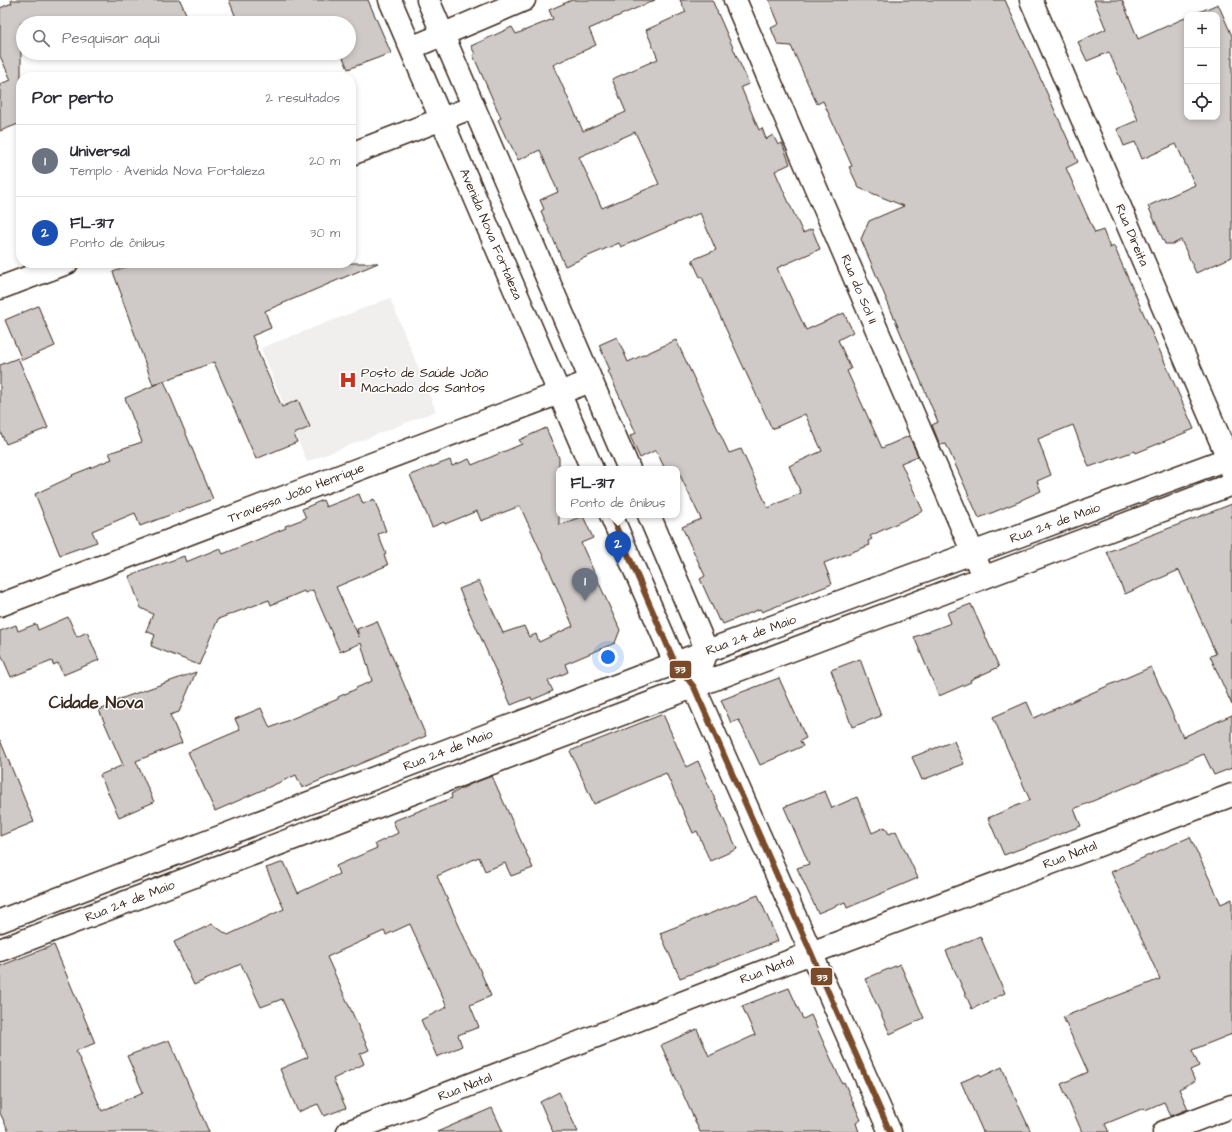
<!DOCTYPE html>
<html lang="pt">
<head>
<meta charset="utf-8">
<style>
	body { margin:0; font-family:"Architects Daughter",sans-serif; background:#f7f7f7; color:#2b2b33 }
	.controls { position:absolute; right:12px; top:12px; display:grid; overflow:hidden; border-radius:8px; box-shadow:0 2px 6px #0003 }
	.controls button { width:36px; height:36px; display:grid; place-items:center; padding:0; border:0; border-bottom:1px solid #e1e1e2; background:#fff; color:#2b2b33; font:20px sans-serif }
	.you { position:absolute; left:608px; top:657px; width:14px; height:14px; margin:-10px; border:3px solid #fff; border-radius:50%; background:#1a73e8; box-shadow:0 0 0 6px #1a73e833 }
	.badge { display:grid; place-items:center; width:26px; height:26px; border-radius:50%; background:#c8321e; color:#fff; font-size:13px; font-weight:700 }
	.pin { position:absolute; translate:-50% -33px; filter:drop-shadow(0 1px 2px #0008) }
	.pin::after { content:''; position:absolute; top:21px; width:14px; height:12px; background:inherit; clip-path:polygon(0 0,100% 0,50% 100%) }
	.popup { position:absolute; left:556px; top:466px; width:124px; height:52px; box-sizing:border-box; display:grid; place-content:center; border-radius:8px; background:#fff; filter:drop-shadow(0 1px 3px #0005); font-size:13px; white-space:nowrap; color:#7c7c81 }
	.popup b { font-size:15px; color:#2b2b33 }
	.popup::after { content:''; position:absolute; left:50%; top:100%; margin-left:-8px; border:8px solid transparent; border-top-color:#fff }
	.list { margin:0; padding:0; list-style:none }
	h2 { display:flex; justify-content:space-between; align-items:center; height:52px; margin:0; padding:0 16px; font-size:17px }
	h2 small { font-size:13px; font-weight:400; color:#7c7c81 }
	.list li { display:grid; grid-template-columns:26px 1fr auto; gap:12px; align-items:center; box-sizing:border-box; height:72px; padding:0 16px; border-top:1px solid #e1e1e2 }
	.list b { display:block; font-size:15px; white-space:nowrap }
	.list p { margin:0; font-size:13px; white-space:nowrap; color:#7c7c81 }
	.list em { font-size:13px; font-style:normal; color:#7c7c81 }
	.icon { flex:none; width:22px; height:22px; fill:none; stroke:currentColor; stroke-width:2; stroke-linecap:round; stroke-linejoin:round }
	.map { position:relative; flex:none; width:1232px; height:1132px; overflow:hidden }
	.search { position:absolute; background:#fff; box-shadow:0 2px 6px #0003; left:16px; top:16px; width:340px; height:44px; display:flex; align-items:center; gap:10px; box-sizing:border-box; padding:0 14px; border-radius:22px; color:#7c7c81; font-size:15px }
	.panel { position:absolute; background:#fff; box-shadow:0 2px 6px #0003; left:16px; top:72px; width:340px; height:196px; border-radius:16px }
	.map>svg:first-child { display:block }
	.built { fill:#f1efee }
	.building { fill:#cfcac7; stroke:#3b2a1e; fill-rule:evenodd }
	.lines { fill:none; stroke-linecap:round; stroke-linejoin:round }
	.minor-casing { stroke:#3b2a1e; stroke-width:25 }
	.minor { stroke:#fff; stroke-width:22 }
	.bus-1-casing { stroke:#fff; stroke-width:9 }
	.bus-1 { stroke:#7a4b2a; stroke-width:6 }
	.labels { text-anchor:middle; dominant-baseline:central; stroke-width:3; stroke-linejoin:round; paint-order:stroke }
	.street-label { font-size:13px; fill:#3b2a1e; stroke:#fff }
	.poi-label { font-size:13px; fill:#3b2a1e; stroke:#fff; text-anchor:start }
	.district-label { font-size:17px; font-weight:bold; fill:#3b2a1e; stroke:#fff }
	.line-badge { stroke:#fff; stroke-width:1.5 }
	.badge-label { font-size:11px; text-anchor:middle; font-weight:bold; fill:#fff }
</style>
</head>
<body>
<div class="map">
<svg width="1232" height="1132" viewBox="0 0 1232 1132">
	<rect width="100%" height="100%" fill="#fff"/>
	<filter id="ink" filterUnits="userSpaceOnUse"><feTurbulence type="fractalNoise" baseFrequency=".025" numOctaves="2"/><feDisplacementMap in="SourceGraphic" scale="8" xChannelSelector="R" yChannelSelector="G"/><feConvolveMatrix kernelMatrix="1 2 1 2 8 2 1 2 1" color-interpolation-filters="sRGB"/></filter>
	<g filter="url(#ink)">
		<path class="built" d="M390 298 436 411 307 462 261 348Z"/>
		<path class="building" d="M11 0H180L190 23H21V123L0 131V84L11 80 0 56V8L12 3Z
			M229 0H368L391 53 348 69 341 53H349V23H238Z
			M572 0H655L589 29 596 45 553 65 583 131 626 112 612 79 658 59 646 30 686 12 680 0H712L749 84 741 87 759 130 762 128 766 139 773 135 778 145 782 143 790 164 775 171 784 192 803 233 812 229 820 249 777 268 806 330 844 313 853 332 838 340 851 369 847 371 882 448 909 436 918 456 901 463 923 511 870 536 872 539 868 541 870 545 824 563 832 584 762 612 760 609 723 624 721 620 719 621 700 579 705 576 682 527 701 519 677 469H665L656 450 640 458 630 436 636 433 608 371 610 370 599 345 617 337 628 362 676 340 729 453 741 449 768 508 801 493 789 466 822 451 805 414 772 429 702 277H700L692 260 716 250 700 213 621 247 619 243 565 266 541 211 544 209 540 200 558 192 540 150 518 160 508 139 507 140 498 120 501 118 473 55 475 54 471 46 512 27 516 34 553 19 549 10ZM635 132 659 184 602 208 579 157Z
			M769 0H1005L1078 162 1066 168 1095 233 1103 230 1110 248 1114 246 1194 429 1136 453 1135 451 1089 467 1073 425 1038 439 1051 475 1037 481 1041 491 1021 500V501L979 518 946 444 940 445 932 425 938 422 861 239 869 221 904 206 859 188 849 167 852 166 823 101 817 104 791 46 778 45 771 28 779 24Z
			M1094 0H1122L1138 39 1187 17V117H1217V15H1192L1218 4 1232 36V257L1196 273 1181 240 1173 244H1165L1148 206 1195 185 1176 144 1142 159 1135 142 1124 146 1117 129 1138 120 1109 52 1087 61 1078 42 1106 29Z
			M136 263H378L265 311 271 328 252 336 257 347 256 348 282 407 298 400 310 427 294 434 297 442 256 459 214 362 153 385 121 296H122L113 272Z
			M38 306 55 346 22 360 5 320Z
			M18 358 48 428 6 444 0 431V365Z
			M164 381 213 499 140 526 135 513 92 531 97 542 60 555 35 494 73 476 72 475 112 459 109 453 142 442 125 398Z
			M546 428 559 458V525L583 516 593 538 581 543 620 630 615 643 565 664 568 672 548 681 553 691 532 700 531 697 511 705 459 589 479 581 503 633 524 626 529 637 536 634 539 642 573 626 548 567 520 506 481 521 477 511 445 524 444 522 432 527 410 475 450 460 452 466 469 459 472 465 522 444 519 440Z
			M359 494 363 504 374 499 386 531 378 534 386 554 384 555 388 565 336 587 359 637 357 629 377 621 426 736 302 788 296 775 215 811 188 752 240 730 235 719 261 708 270 728 338 699V697L356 689V688L372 681 361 643 340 652 313 590 305 593 304 591 271 605 269 600 218 619 199 665 151 646 155 635 146 631 153 614 141 608 129 576 184 556 186 562 220 548 223 554 286 528 285 526 306 518 302 509 323 500 326 507Z
			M1232 504V705L1210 656 1216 654 1179 570 1125 594 1107 552Z
			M971 604 999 667 970 680 971 682 939 696 914 637 951 623 947 613Z
			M68 617 77 637 87 632 99 660 63 675 58 663 53 665 52 661 11 677 0 652V631L16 625 18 631 36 624 38 630Z
			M860 659 881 716 852 727 831 670Z
			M1151 667 1183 737 1232 715V768L1214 775 1204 754 1074 809 1081 826 1004 855 988 818 1030 800 993 717 1027 702 1034 718Z
			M196 672 179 712 170 715 182 743 136 761 154 802 119 817 100 775 123 765 99 710 118 703 117 700Z
			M779 678 806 738 800 741 803 746 760 765 739 720 731 723 721 700Z
			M663 714 686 767 698 761 737 849 710 861 697 831 693 833 666 773 594 804 570 751Z
			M0 740 34 822 0 836Z
			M954 741 964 764 922 780 912 757Z
			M492 776 533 868 511 876 505 863 485 871 479 857 437 876 473 957 474 956 491 996 470 1005 479 1027 458 1035 462 1046 437 1057 421 1020 447 1007 410 924 386 935 384 931 327 957 369 1050 360 1054 364 1064 333 1079 346 1108 324 1116 318 1104 298 1112 280 1069 308 1057 282 999 261 1007 241 964 194 985 174 942 212 924 228 935 284 909 266 868 284 862 298 893 339 874 336 866 377 848 375 844 398 833 393 821 452 798 451 794 471 784Z
			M825 791 832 808 857 797 872 833 885 827 889 834 896 831 918 878 847 908 845 902 818 913 797 868 809 864 784 807Z
			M1190 837 1221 904 1232 899V1034L1192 1050 1199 1066 1190 1070 1195 1081 1179 1089 1188 1109 1171 1116 1164 1102 1145 1110 1144 1108 1105 1124 1109 1132H1082L1061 1084 1088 1072 1063 1017 1160 979 1111 872Z
			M758 895 778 941 680 978 660 933Z
			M980 936 1005 993 972 1009 946 951Z
			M54 945 95 1043 76 1051 102 1111 143 1092 127 1056 169 1040 209 1132H9L0 1113V966Z
			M900 964 924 1018 890 1034 865 979Z
			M789 988 803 1019 811 1015 842 1083 844 1082 861 1120 856 1123 859 1132H700L661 1045 697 1029 709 1056 755 1035 742 1006Z
			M1002 1067 1010 1087 1031 1132H983L961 1082 980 1074 981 1077Z
			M559 1092 578 1132H553L540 1102Z
			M492 1108 503 1132H437Z"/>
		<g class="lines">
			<g class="minor-casing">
				<path id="minor" d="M390 0 592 469
					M428 0 629 469
					M735 0 979 567
					M1031 0 1228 458 1232 471
					M411 48 524 0
					M351 154 473 107
					M0 288 67 263
					M611 515 675 663 694 687 890 1132
					M649 515 707 651 702 665
					M0 605 591 381
					M0 921 707 651 1232 457
					M0 950 510 756 1232 484
					M348 1132 811 953 1232 795
					M1164 1132 1232 1106"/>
			</g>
			<use href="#minor" class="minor"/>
			<g class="bus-1-casing">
				<path id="bus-1" d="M611 515 675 663 694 687 890 1132"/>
			</g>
			<use href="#bus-1" class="bus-1"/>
		</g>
	</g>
	<defs>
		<g id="hospital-bare" transform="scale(1.38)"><path d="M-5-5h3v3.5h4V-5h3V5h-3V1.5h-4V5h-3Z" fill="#c8321e" stroke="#fff" stroke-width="2.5" paint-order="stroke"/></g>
	</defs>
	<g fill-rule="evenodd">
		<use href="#hospital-bare" x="348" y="380"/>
	</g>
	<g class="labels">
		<g class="street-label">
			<text transform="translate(491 234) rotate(67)">Avenida Nova Fortaleza</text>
			<text transform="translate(1132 235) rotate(67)">Rua Direita</text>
			<text transform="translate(859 289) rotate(67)">Rua do Sol II</text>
			<text transform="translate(296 493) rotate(-21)">Travessa João Henrique</text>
			<text transform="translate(1055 523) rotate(-20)">Rua 24 de Maio</text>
			<text transform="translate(751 635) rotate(-20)">Rua 24 de Maio</text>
			<text transform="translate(448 750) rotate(-21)">Rua 24 de Maio</text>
			<text transform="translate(1070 855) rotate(-21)">Rua Natal</text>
			<text transform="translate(130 901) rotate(-21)">Rua 24 de Maio</text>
			<text transform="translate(767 970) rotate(-21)">Rua Natal</text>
			<text transform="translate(465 1087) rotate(-21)">Rua Natal</text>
		</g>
		<g class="poi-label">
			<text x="361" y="373">Posto de Saúde João<tspan x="361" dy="15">Machado dos Santos</tspan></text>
		</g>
		<g class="district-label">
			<text x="96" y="703">Cidade Nova</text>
		</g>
	</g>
	<g class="line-badge">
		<rect x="669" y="660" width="23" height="19" rx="4" fill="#7a4b2a"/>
		<rect x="810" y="967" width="23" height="19" rx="4" fill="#7a4b2a"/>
	</g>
	<g class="badge-label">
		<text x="680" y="673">33</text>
		<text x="822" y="981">33</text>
	</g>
</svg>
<div class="controls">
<button>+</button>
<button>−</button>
<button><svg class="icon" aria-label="locate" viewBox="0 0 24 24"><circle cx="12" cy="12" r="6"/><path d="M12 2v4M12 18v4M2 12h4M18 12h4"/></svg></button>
</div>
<div class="you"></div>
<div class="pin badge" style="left:585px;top:601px;background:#6b7280">1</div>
<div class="pin badge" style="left:618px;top:564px;background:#1a4fb4">2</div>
<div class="popup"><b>FL-317</b>Ponto de ônibus</div>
<div class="search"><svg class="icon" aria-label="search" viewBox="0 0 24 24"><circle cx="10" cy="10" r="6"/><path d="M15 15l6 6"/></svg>Pesquisar aqui</div>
<section class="panel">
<h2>Por perto<small>2 resultados</small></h2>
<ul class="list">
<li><span class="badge" style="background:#6b7280">1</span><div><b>Universal</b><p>Templo · Avenida Nova Fortaleza</p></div><em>20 m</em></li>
<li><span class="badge" style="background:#1a4fb4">2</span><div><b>FL-317</b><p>Ponto de ônibus</p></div><em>30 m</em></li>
</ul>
</section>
</div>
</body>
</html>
